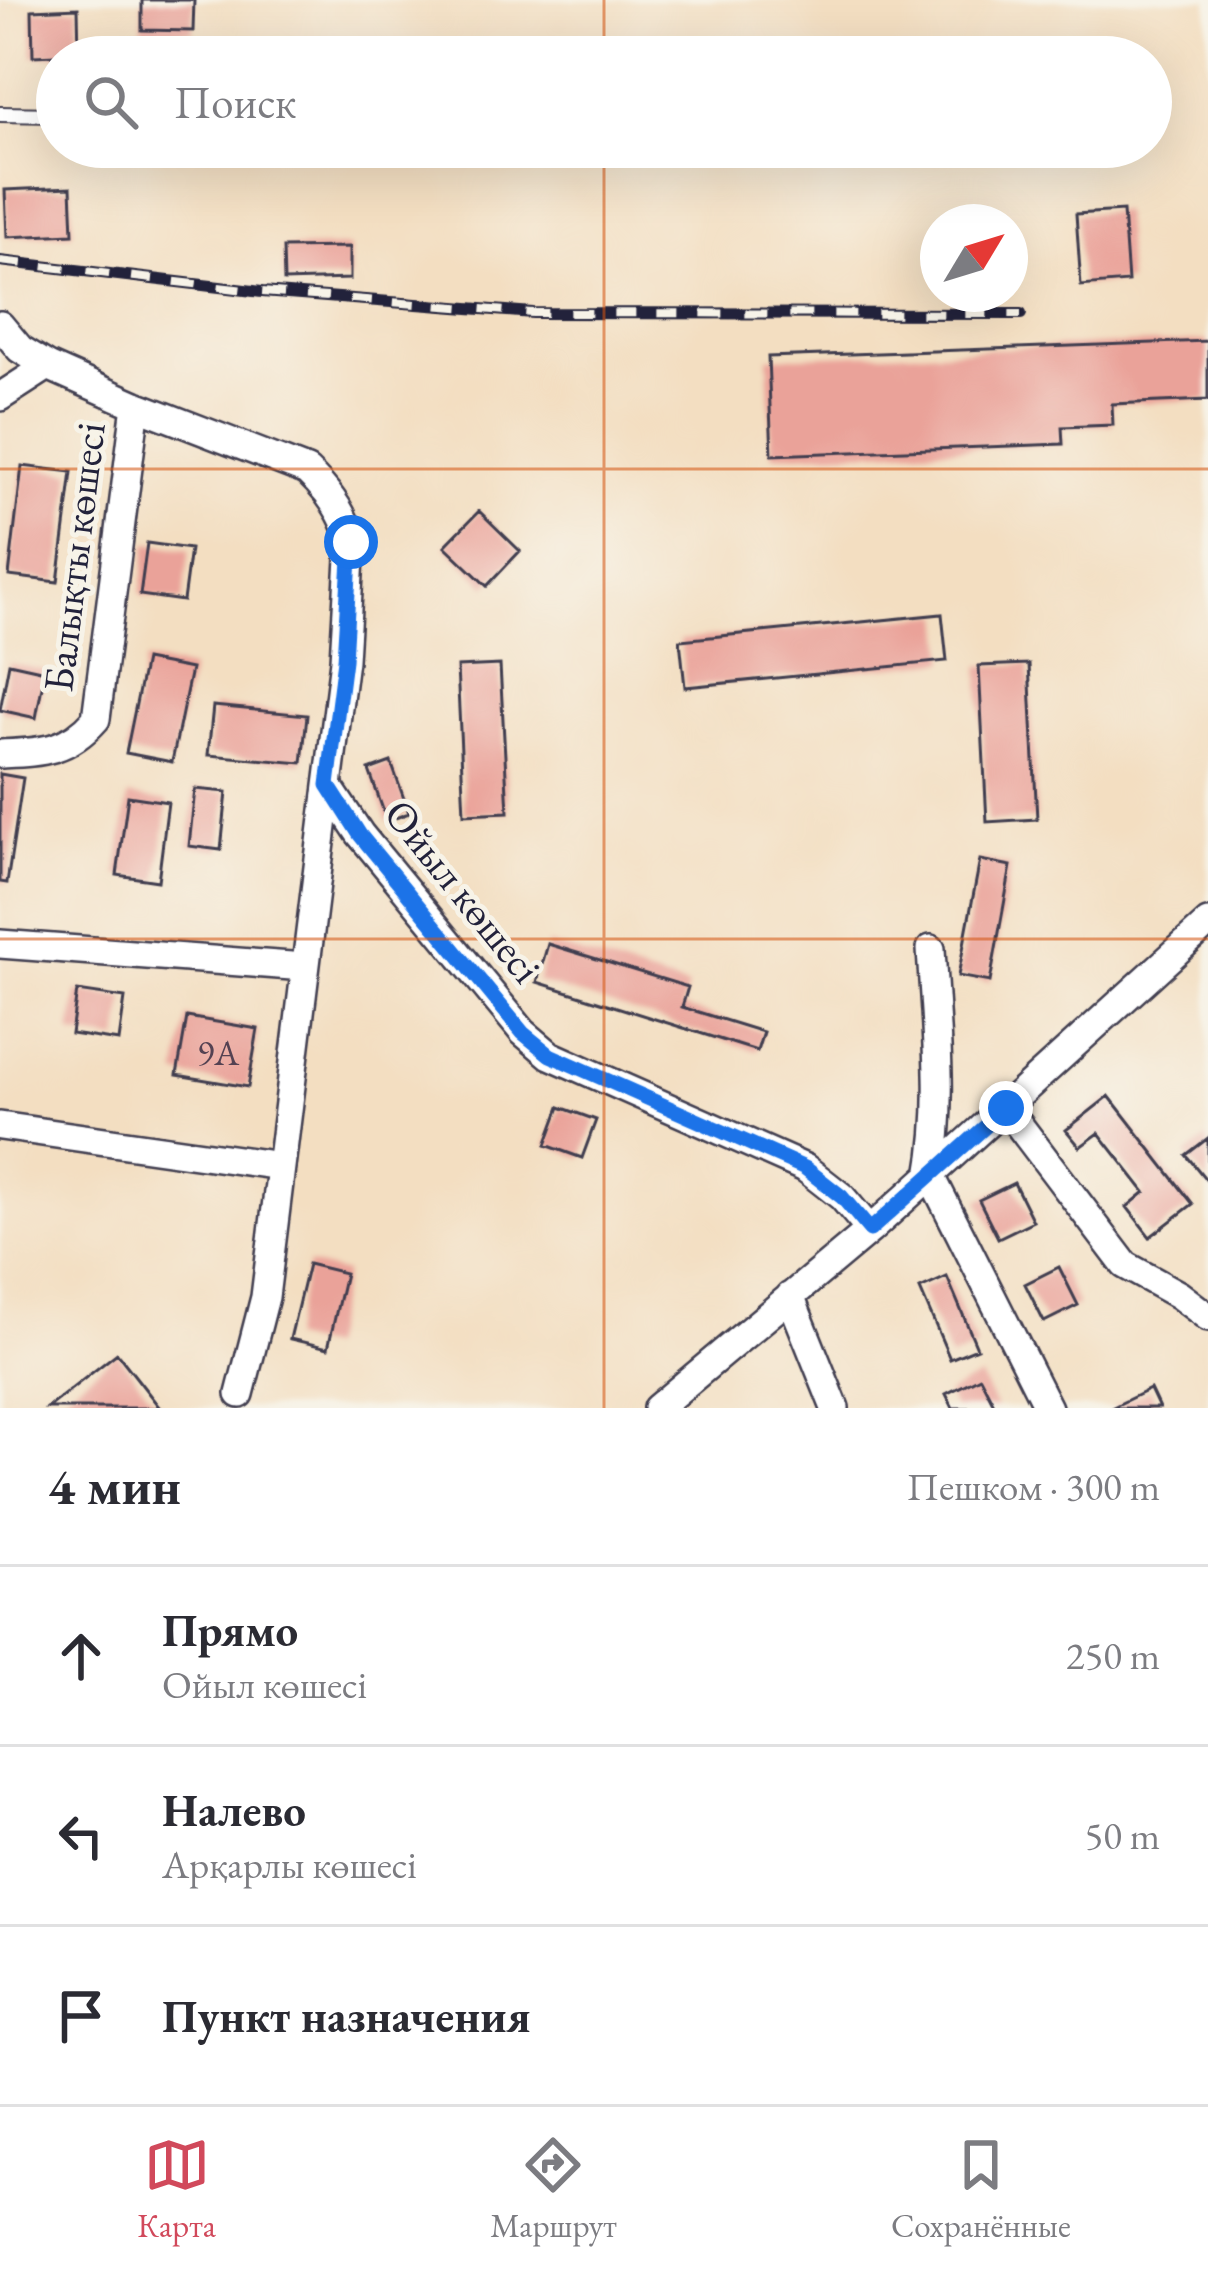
<!DOCTYPE html>
<html lang="ru">
<head>
<meta charset="utf-8">
<style>
	body { margin:0; font-family:"EB Garamond",serif; background:#f7f7f7; color:#2b2b33 }
	.compass { position:absolute; left:920px; top:204px; width:108px; height:108px; border-radius:50%; background:#fff; box-shadow:0 12px 48px #0002; rotate:52deg }
	.stop { position:absolute; width:36px; height:36px; margin:-27px; border:9px solid #1a73e8; border-radius:50%; background:#fff }
	.stop.end { background:#1a73e8; border-color:#fff; box-shadow:0 3px 12px #0008 }
	.list { margin:0; padding:0; list-style:none }
	h2 { display:flex; justify-content:space-between; align-items:center; height:156px; margin:0; padding:0 48px; font-size:51px }
	h2 small { font-size:39px; font-weight:400; color:#7c7c81 }
	.list li { display:grid; grid-template-columns:78px 1fr auto; gap:36px; align-items:center; box-sizing:border-box; height:180px; padding:0 48px; border-top:3px solid #e1e1e2 }
	.list b { display:block; font-size:45px; white-space:nowrap }
	.list p { margin:0; font-size:39px; white-space:nowrap; color:#7c7c81 }
	.list em { font-size:39px; font-style:normal; color:#7c7c81 }
	.icon { flex:none; width:66px; height:66px; fill:none; stroke:currentColor; stroke-width:2; stroke-linecap:round; stroke-linejoin:round }
	.map { position:relative; flex:none; width:1208px; height:1408px; overflow:hidden }
	.search { position:absolute; background:#fff; box-shadow:0 12px 48px #0002; left:36px; right:36px; top:36px; height:132px; display:flex; align-items:center; gap:30px; box-sizing:border-box; padding:0 42px; border-radius:66px; color:#7c7c81; font-size:45px }
	.sheet { height:696px; background:#fff }
	nav { display:flex; justify-content:space-around; align-items:center; box-sizing:border-box; height:168px; border-top:3px solid #e1e1e2; background:#fff; font-size:33px; color:#7c7c81 }
	nav a { display:grid; justify-items:center; gap:6px }
	nav .on { color:#d1495b }
	.map>svg:first-child { display:block }
	.building { fill:#eaa299 }
	.lines { fill:none; stroke-linecap:round; stroke-linejoin:round }
	.lane-casing { stroke:#413e4f; stroke-width:18 }
	.street-casing { stroke:#413e4f; stroke-width:32 }
	.lane { stroke:#fff; stroke-width:14 }
	.street { stroke:#fff; stroke-width:27 }
	.rail-casing { stroke:#22223b; stroke-width:12 }
	.rail { stroke:#f7f3e8; stroke-width:8; stroke-dasharray:22; stroke-linecap:butt }
	.route { stroke:#1a73e8; stroke-width:15 }
	.grid { fill:none; stroke:#d45411; stroke-width:3; stroke-opacity:0.55 }
	.labels { text-anchor:middle; dominant-baseline:central; stroke-width:10; stroke-linejoin:round; paint-order:stroke }
	.number-label { font-size:36px; fill:#544252 }
	.street-label { font-size:42px; fill:#22223b; stroke:#f7f3e8 }
</style>
</head>
<body>
<div class="map">
<svg width="1208" height="1408" viewBox="0 0 1208 1408">
	<rect width="100%" height="100%" fill="#f7f3e8"/>
	<filter id="ink" filterUnits="userSpaceOnUse"><feTurbulence type="fractalNoise" baseFrequency=".00833" numOctaves="2"/><feDisplacementMap in="SourceGraphic" scale="24" xChannelSelector="R" yChannelSelector="G"/><feConvolveMatrix kernelMatrix="1 2 1 2 8 2 1 2 1" color-interpolation-filters="sRGB"/></filter>
	<filter id="wash" filterUnits="userSpaceOnUse"><feTurbulence type="fractalNoise" baseFrequency=".004" numOctaves="4" result="noise"/><feDisplacementMap in="SourceGraphic" scale="48" xChannelSelector="R" yChannelSelector="G"/><feGaussianBlur stdDeviation="2.7" result="paint"/><feColorMatrix in="noise" values="0 0 0 0 0 0 0 0 0 0 0 0 0 0 0 0 0 1.4 0 .05"/><feComposite in="paint" operator="in"/></filter>
	<g filter="url(#wash)">
		<rect width="100%" height="100%" fill="#f3dec1"/>
		<g id="blocks">
			<path class="building" d="M142 0H194L193 31 142 30Z
				M78 8 79 54 33 56 32 10Z
				M71 187 73 234 7 237 5 190Z
				M1123 211 1128 282 1081 286 1076 214Z
				M350 247V279L284 281 283 248Z
				M1208 341V400L1112 404 1113 425 1062 427 1063 444 772 455 768 357Z
				M22 466 72 472 58 582 9 576Z
				M479 511 520 551 487 586 445 546Z
				M147 543 190 549 183 601 140 595Z
				M942 614 947 661 685 687 680 640Z
				M145 660 191 669 172 762 126 753Z
				M9 663 45 671 36 718 0 710Z
				M1029 664 1037 819 987 822 979 666Z
				M500 665 508 812 464 814 457 667Z
				M213 706 307 715 302 763 208 755Z
				M391 762 409 813 387 821 369 770Z
				M0 774 23 778 7 883 0 882Z
				M195 789 227 792 221 850 189 846Z
				M128 796 168 802 158 881 117 875Z
				M980 860 1011 866 990 982 958 976Z
				M548 944 688 987 682 1007 763 1032 757 1051 537 982Z
				M77 991 125 998 119 1041 71 1034Z
				M187 1017 258 1029 248 1087 177 1075Z
				M1109 1096 1193 1204 1150 1237 1127 1207 1145 1192 1099 1133 1080 1147 1066 1130Z
				M560 1107 596 1120 582 1158 546 1145Z
				M1208 1138V1182L1186 1155Z
				M1014 1183 1033 1221 998 1238 979 1200Z
				M308 1264 345 1273 328 1348 290 1339Z
				M1059 1267 1078 1305 1044 1322 1025 1284Z
				M947 1277 977 1348 950 1359 920 1289Z
				M117 1353 160 1408H47Z
				M980 1377 996 1408H953L946 1394Z
				M1150 1389 1159 1408H1111Z"/>
		</g>
	</g>
	<g filter="url(#ink)">
		<use href="#blocks" fill-opacity="0" stroke="#413e4f" stroke-width="3"/>
		<g class="lines">
			<g class="lane-casing">
				<path id="lane" d="M0 114 57 115"/>
			</g>
			<g class="street-casing">
				<path id="street" d="M0 325 20 349 48 366 136 405 307 471C328 491 345 513 351 541L344 660 328 786 360 834 523 1032 550 1055 805 1168 842 1197 870 1230
					M0 397 48 366
					M0 754C41 752 67 752 96 719L136 405
					M0 944 305 967
					M931 949C935 1024 945 1101 931 1176L1048 1408
					M1006 1108 1125 1265 1179 1295 1208 1317
					M0 1126 281 1166
					M790 1296 835 1408
					M240 1394 265 1297 328 786
					M657 1408 870 1230 1208 923"/>
			</g>
			<use href="#lane" class="lane"/>
			<use href="#street" class="street"/>
			<g class="rail-casing">
				<path id="rail" d="M0 261 262 292 533 313 1021 314"/>
			</g>
			<use href="#rail" class="rail"/>
		</g>
	</g>
	<g class="lines" filter="url(#ink)">
		<path class="route" d="M351 542 344 660 328 785 360 835 523 1033 550 1055 805 1168 842 1197 870 1230 1006 1108"/>
	</g>
	<path class="grid" d="M604 0V57M604 147V1408M0 469H1208M0 939H1208"/>
	<g class="labels">
		<g class="number-label">
			<text x="218" y="1052">9А</text>
		</g>
		<g class="street-label">
			<text transform="translate(74 557) rotate(-83)">Балықты көшесі</text>
			<text transform="translate(463 891) rotate(51)">Ойыл көшесі</text>
		</g>
	</g>
</svg>
<svg class="compass" viewBox="-18 -18 36 36"><path d="M0-13l5 13h-10z" fill="#e53935"/><path d="M0 13l5-13h-10z" fill="#7c7c81"/></svg>
<div class="stop" style="left:351px;top:542px"></div>
<div class="stop end" style="left:1006px;top:1108px"></div>
<div class="search"><svg class="icon" aria-label="search" viewBox="0 0 24 24"><circle cx="10" cy="10" r="6"/><path d="M15 15l6 6"/></svg>Поиск</div>
</div>
<section class="sheet">
<h2>4 мин<small>Пешком · 300 m</small></h2>
<ul class="list">
<li><svg class="icon" aria-label="ahead" viewBox="0 0 24 24"><path d="M12 20V5M6 11l6-6 6 6"/></svg><div><b>Прямо</b><p>Ойыл көшесі</p></div><em>250 m</em></li>
<li><svg class="icon" aria-label="left" viewBox="0 0 24 24"><path d="M17 20v-9H6M10 6l-5 5 5 5"/></svg><div><b>Налево</b><p>Арқарлы көшесі</p></div><em>50 m</em></li>
<li><svg class="icon" aria-label="arrive" viewBox="0 0 24 24"><path d="M6 21V4h12l-3 4 3 4H6"/></svg><div><b>Пункт назначения</b></div></li>
</ul>
</section>
<nav>
<a class="on"><svg class="icon" aria-label="map" viewBox="0 0 24 24"><path d="M3 6l6-2 6 2 6-2v14l-6 2-6-2-6 2zM9 4v14M15 6v14"/></svg>Карта</a>
<a><svg class="icon" aria-label="directions" viewBox="0 0 24 24"><path d="M12 3l9 9-9 9-9-9zM9 14v-3h6M13 9l2 2-2 2"/></svg>Маршрут</a>
<a><svg class="icon" aria-label="saved" viewBox="0 0 24 24"><path d="M7 4h10v16l-5-4-5 4z"/></svg>Сохранённые</a>
</nav>
</body>
</html>
